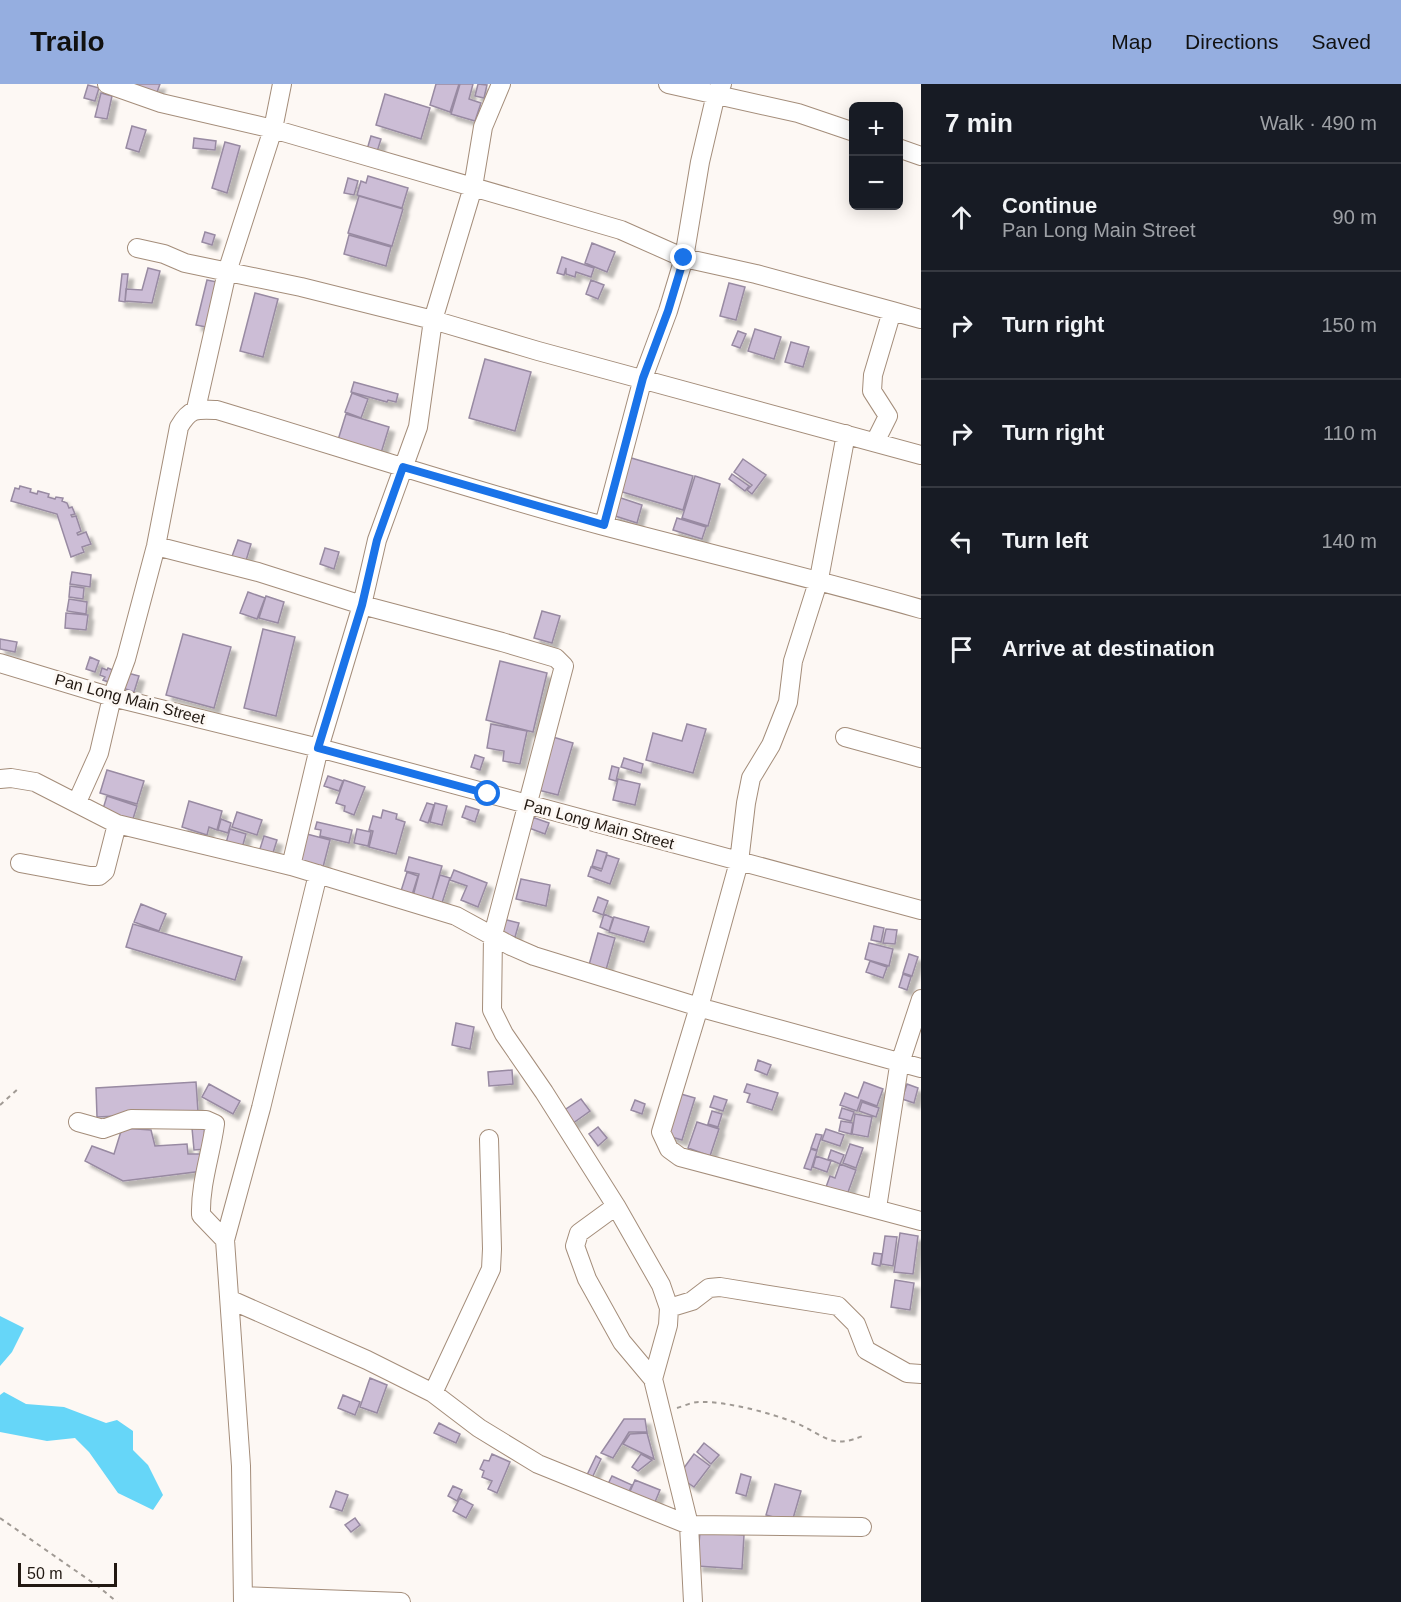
<!DOCTYPE html>
<html lang="en">
<head>
<meta charset="utf-8">
<style>
	body { margin:0; font-family:Arial,sans-serif; background:#20242c; color:#f1f3f6 }
	.controls { position:absolute; right:18px; top:18px; display:grid; overflow:hidden; border-radius:9px; box-shadow:0 3px 15px #0003 }
	.controls button { width:54px; height:54px; display:grid; place-items:center; padding:0; border:0; border-bottom:2px solid #363941; background:#171b24; color:#f1f3f6; font:30px sans-serif }
	.scale { position:absolute; left:18px; bottom:15px; width:99px; box-sizing:border-box; padding-left:6px; border:3px solid #221912; border-top:0; font-size:16px; line-height:21px; white-space:nowrap; color:#221912; -webkit-text-stroke:4px #fdf8f4; paint-order:stroke }
	.stop { position:absolute; width:18px; height:18px; margin:-14px; border:4px solid #1a73e8; border-radius:50%; background:#fff }
	.stop.end { background:#1a73e8; border-color:#fff; box-shadow:0 2px 6px #0008 }
	.list { margin:0; padding:0; list-style:none }
	h2 { display:flex; justify-content:space-between; align-items:center; height:78px; margin:0; padding:0 24px; font-size:26px }
	h2 small { font-size:20px; font-weight:400; color:#9ea1a6 }
	.list li { display:grid; grid-template-columns:39px 1fr auto; gap:18px; align-items:center; box-sizing:border-box; height:108px; padding:0 24px; border-top:2px solid #363941 }
	.list b { display:block; font-size:22px; white-space:nowrap }
	.list p { margin:0; font-size:20px; white-space:nowrap; color:#9ea1a6 }
	.list em { font-size:20px; font-style:normal; color:#9ea1a6 }
	.icon { flex:none; width:33px; height:33px; fill:none; stroke:currentColor; stroke-width:2; stroke-linecap:round; stroke-linejoin:round }
	.map { position:relative; flex:none; width:921px; height:1518px; overflow:hidden }
	header { display:flex; align-items:center; gap:36px; box-sizing:border-box; height:84px; padding:0 30px; background:#95aee0; color:#111 }
	header strong { font-size:28px }
	nav { display:flex; gap:33px; margin-inline-start:auto; font-size:21px }
	main { display:flex }
	aside { flex:1; background:#171b24 }
	.map>svg:first-child { display:block }
	.water { fill:#66d6f8 }
	.building { fill:#ccbdd6; stroke:#988aa2; stroke-width:1.5; filter:url(#shadow) }
	.lines { fill:none; stroke-linecap:round; stroke-linejoin:round }
	.minor-casing { stroke:#a48d7a; stroke-width:20 }
	.path { stroke:#a09a94; stroke-width:2; stroke-dasharray:4.5 4.5; stroke-linecap:butt }
	.minor { stroke:#fff; stroke-width:18 }
	.route { stroke:#1a73e8; stroke-width:8 }
	.labels { text-anchor:middle; dominant-baseline:central; stroke-width:6; stroke-linejoin:round; paint-order:stroke }
	.street-label { font-size:16px; fill:#221912; stroke:#fdf8f4 }
</style>
</head>
<body>
<header>
<strong>Trailo</strong>
<nav><a>Map</a><a>Directions</a><a>Saved</a></nav>
</header>
<main>
<div class="map">
<svg width="921" height="1518" viewBox="0 0 921 1518">
	<defs>
		<filter id="shadow"><feDropShadow dx="5.5" dy="5.5" stdDeviation="1.5" flood-color="#0004"/></filter>
	</defs>
	<rect width="100%" height="100%" fill="#fdf8f4"/>
	<path class="water" d="M0 1232 24 1244 12 1268 0 1282Z
		M4 1308 26 1320 64 1323 106 1339 117 1336 133 1347V1366L148 1381 163 1411 153 1426 118 1409 89 1368 75 1354 47 1357 0 1348V1311Z"/>
	<path class="building" d="M128 0H160L156 11Z
		M436 0H459L450 28 430 21Z
		M460 0H473L469 15 481 19 475 37 451 30Z
		M478 0 487 1 484 14 475 12Z
		M88 1 99 4 95 17 84 14Z
		M101 9 112 12 107 35 95 33Z
		M385 10 430 24 421 55 376 41Z
		M132 42 146 46 139 68 126 64Z
		M371 52 381 55 376 71 366 69Z
		M194 54 216 57 215 66 193 64Z
		M225 58 240 62 227 109 212 104Z
		M368 92 408 104 402 124 357 111 361 97 366 99Z
		M348 94 358 97 354 111 344 109Z
		M359 112 403 125 392 162 348 149Z
		M205 148 215 151 212 161 202 158Z
		M349 151 391 163 386 182 344 170Z
		M592 159 615 168 607 188 585 179Z
		M562 173 594 184 591 193 576 188 575 193 566 190V184L564 191 557 189Z
		M148 184 160 187 152 219 125 217 126 205 142 206Z
		M122 190H128L125 218 119 217Z
		M207 196 222 199 211 244 196 241Z
		M591 196 604 201 598 215 586 210Z
		M729 199 745 203 736 236 720 232Z
		M255 209 278 215 263 273 240 267Z
		M755 245 781 253 774 275 748 267Z
		M738 247 746 250 740 264 732 261Z
		M791 258 809 263 803 283 785 278Z
		M485 275 531 288 515 347 469 334Z
		M354 298 398 310 396 318 388 316 387 318 351 308Z
		M352 309 368 315 361 334 345 328Z
		M346 330 389 343 381 369 338 356Z
		M628 373 693 392 683 426 619 407Z
		M743 375 766 391 752 410 747 406 752 401 734 388Z
		M732 390 749 402 745 407 729 395Z
		M695 392 720 400 708 442 682 434Z
		M20 402 31 405 30 408 37 410 38 407 49 410 48 413 55 415 56 413 63 414 62 417 67 419 69 424 72 423 75 430 71 431 72 433 76 432 81 447 77 449 78 451 86 448 91 460 82 463 84 468 71 473 57 430 11 417 15 404 19 405Z
		M618 413 642 421 637 439 612 431Z
		M677 434 706 443 702 455 673 446Z
		M238 456 251 460 245 480 231 475Z
		M325 464 339 468 334 485 320 480Z
		M72 488 91 491 90 503 70 500Z
		M70 502 84 504 83 515 69 513Z
		M248 508 265 514 257 535 240 529Z
		M266 512 284 518 278 539 259 534Z
		M69 515 87 518 86 530 67 527Z
		M542 527 560 532 552 559 534 554Z
		M66 529 88 531 86 546 65 544Z
		M263 545 295 553 276 632 244 624Z
		M183 550 231 563 214 624 166 611Z
		M0 555 17 558 15 568 0 565Z
		M90 573 99 577 95 588 86 585Z
		M500 577 547 589 533 648 486 636Z
		M102 584 107 586 108 584 120 589 114 600 103 596 105 593 100 591Z
		M124 588 139 592 134 608 120 603Z
		M491 640 527 647 520 680 503 677 504 667 487 664Z
		M687 640 706 645 693 689 646 676 653 649 682 657Z
		M553 653 573 659 558 711 538 706Z
		M475 671 484 674 480 686 471 683Z
		M624 674 643 680 641 689 621 683Z
		M612 682 619 684 616 697 609 695Z
		M107 686 144 697 137 720 100 709Z
		M328 692 343 697 339 707 324 702Z
		M618 695 640 700 635 721 613 716Z
		M344 696 365 703 354 731 344 727 345 722 336 719Z
		M107 712 137 722 132 738 102 728Z
		M189 717 222 727 217 746 209 743 207 751 182 743Z
		M427 719 434 721 428 739 420 736Z
		M435 719 447 722 442 741 430 738Z
		M466 722 479 726 475 738 462 733Z
		M383 726 397 730 396 735 405 738 396 770 369 763 373 747 369 746 373 732 381 734Z
		M237 728 262 736 257 751 232 743Z
		M532 733 549 739 545 750 529 744Z
		M221 735 231 739 228 749 218 746Z
		M317 738 352 746 349 759 320 752 321 746 315 745Z
		M230 745 246 750 242 764 226 759Z
		M357 745 371 748 368 762 354 759Z
		M303 749 330 756 322 787 295 781Z
		M264 752 277 756 272 772 259 768Z
		M597 766 607 769 602 785 592 782Z
		M607 771 619 775 610 800 588 792 591 783 601 787Z
		M409 773 442 782 432 817 413 812 419 790 405 787Z
		M454 786 487 799 478 823 461 816 467 802 450 796Z
		M407 788 418 792 412 811 401 807Z
		M440 791 450 794 442 819 432 816Z
		M521 795 550 801 546 822 516 815Z
		M598 813 608 817 603 831 593 827Z
		M141 820 166 830 159 847 134 838Z
		M604 830 613 834 609 847 600 843Z
		M614 833 649 843 644 858 609 848Z
		M503 835 519 839 515 853 499 849Z
		M133 840 242 873 235 896 126 863Z
		M874 842 884 844 881 858 871 856Z
		M886 845 897 846 895 860 883 859Z
		M598 849 615 854 604 893 587 888Z
		M869 859 893 865 889 882 865 875Z
		M909 870 918 873 912 892 903 889Z
		M870 877 887 883 883 894 866 888Z
		M903 890 911 893 907 906 899 903Z
		M456 939 474 943 470 965 452 961Z
		M758 976 771 981 767 991 755 986Z
		M512 986 513 1000 489 1002 488 988Z
		M196 998 198 1028 97 1033 96 1004Z
		M864 998 883 1005 877 1022 861 1016 857 1027 840 1021 845 1009 858 1014Z
		M209 1000 240 1017 233 1030 202 1013Z
		M747 1000 778 1009 772 1026 747 1018 750 1010 744 1008Z
		M907 1000 918 1004 914 1019 902 1015Z
		M681 1010 695 1014 682 1056 668 1052Z
		M714 1012 727 1016 723 1027 710 1023Z
		M581 1015 590 1027 569 1042 560 1029Z
		M635 1016 645 1020 642 1030 631 1026Z
		M862 1018 879 1024 876 1033 859 1027Z
		M842 1024 854 1028 851 1037 839 1034Z
		M712 1027 722 1030 718 1043 708 1040Z
		M855 1030 872 1033 868 1053 852 1050Z
		M841 1037 853 1039 851 1050 839 1047Z
		M697 1038 719 1045 710 1072 688 1064Z
		M204 1043 206 1065 194 1066 192 1044Z
		M598 1043 607 1054 598 1062 589 1050Z
		M122 1044 151 1046 155 1062 187 1060 188 1070H202L203 1087 123 1097 85 1077 92 1062 114 1070Z
		M826 1045 844 1051 840 1062 822 1056Z
		M816 1050 822 1051 817 1066 811 1064Z
		M850 1060 863 1064 856 1084 843 1079Z
		M811 1065 817 1067 811 1086 804 1084Z
		M831 1066 844 1071 840 1080 828 1075Z
		M816 1072 831 1077 827 1088 813 1083Z
		M840 1080 856 1086 847 1111 826 1103 830 1092 835 1094Z
		M900 1149 918 1152 913 1190 894 1188Z
		M885 1152 897 1153 893 1182 881 1180Z
		M874 1169 882 1170 880 1182 872 1180Z
		M895 1196 914 1199 910 1226 891 1223Z
		M370 1294 387 1301 377 1329 360 1323Z
		M343 1311 360 1318 355 1331 338 1324Z
		M624 1335H645L647 1348H629L613 1374 601 1369Z
		M439 1339 460 1350 456 1359 434 1349Z
		M647 1349 654 1375 623 1360 630 1350Z
		M704 1359 719 1371 711 1380 697 1368Z
		M492 1370 510 1378 497 1409 488 1405 492 1397 482 1393 484 1387 480 1385 484 1376 489 1377Z
		M641 1370 652 1376 638 1387 632 1383Z
		M694 1370 710 1382 694 1403 678 1392Z
		M596 1372 601 1375 592 1394 587 1391Z
		M741 1390 751 1393 746 1412 736 1409Z
		M612 1392 632 1401 625 1416 605 1406Z
		M635 1396 660 1406 650 1430 625 1419Z
		M775 1400 801 1407 792 1438 766 1431Z
		M453 1402 462 1406 457 1417 448 1412Z
		M336 1407 348 1411 342 1427 330 1423Z
		M460 1414 473 1421 466 1434 453 1427Z
		M355 1434 360 1441 351 1448 345 1441Z
		M700 1448 744 1451 742 1485 697 1482Z"/>
	<g class="lines">
		<g class="minor-casing">
			<path id="minor" d="M107 0 161 19 273 45 621 146 684 174 756 190 892 227 873 291 872 307 888 332 875 358
				M668 0 798 29 854 48
				M898 64 921 72
				M137 164 164 170 185 179 301 203 433 236 538 267 921 371
				M892 227 921 235
				M196 325 227 188 273 45 282 0
				M846 350 819 495 793 577 788 618 771 661 751 694 746 719 739 778 699 923 661 1048 669 1065 680 1073 921 1137
				M604 441 643 294 668 227 684 174 700 78 716 10 722 0
				M156 462 258 488 362 521 502 558 556 574 564 582 493 851 492 926 504 950 544 1008 616 1122 661 1201 669 1224 668 1241 653 1295 689 1441 693 1518
				M0 579 112 613 319 664 921 826
				M845 653 921 674
				M0 695 11 694 35 698 117 740 291 782 456 832 511 862 534 872 709 926 921 984
				M77 718 99 669 112 613 126 575 156 462 179 343C190 324 196 325 217 326 346 365 474 407 604 442 710 470 816 495 921 525
				M20 779 90 792H99L105 787 117 740
				M291 782 319 664 362 521 377 456 418 343 433 236 473 103 483 43 501 0
				M78 1038 103 1045 131 1035 206 1036 215 1040C211 1070 200 1100 201 1131L225 1156
				M616 1122 579 1149 575 1162 587 1195 622 1258 653 1295
				M877 1124 899 982 921 915
				M231 1216 367 1276 433 1309 479 1344 538 1380 689 1441 862 1443
				M669 1224 692 1217 709 1204 720 1203 838 1222 856 1240 866 1266 907 1289 921 1290
				M433 1309 491 1185 492 1165 489 1055
				M243 1512 401 1518
				M243 1518 241 1382 225 1156 261 1024 318 790"/>
		</g>
		<path class="path" d="M0 1021 19 1004
			M677 1324C684 1322 692 1318 699 1318 726 1317 771 1329 796 1339 826 1352 831 1366 865 1351
			M0 1434 99 1503 117 1518"/>
		<use href="#minor" class="minor"/>
	</g>
	<g class="lines">
		<path class="route" d="M488 710 318 664 362 521 377 456 403 383 604 441 643 294 668 227 684 174"/>
	</g>
	<g class="labels">
		<g class="street-label">
			<text transform="translate(130 615) rotate(15)">Pan Long Main Street</text>
			<text transform="translate(599 740) rotate(15)">Pan Long Main Street</text>
		</g>
	</g>
</svg>
<div class="controls">
<button>+</button>
<button>−</button>
</div>
<div class="scale">50 m</div>
<div class="stop" style="left:488px;top:710px"></div>
<div class="stop end" style="left:684px;top:174px"></div>
</div>
<aside>
<h2>7 min<small>Walk · 490 m</small></h2>
<ul class="list">
<li><svg class="icon" aria-label="ahead" viewBox="0 0 24 24"><path d="M12 20V5M6 11l6-6 6 6"/></svg><div><b>Continue</b><p>Pan Long Main Street</p></div><em>90 m</em></li>
<li><svg class="icon" aria-label="right" viewBox="0 0 24 24"><path d="M7 20v-9h11M14 6l5 5-5 5"/></svg><div><b>Turn right</b></div><em>150 m</em></li>
<li><svg class="icon" aria-label="right" viewBox="0 0 24 24"><path d="M7 20v-9h11M14 6l5 5-5 5"/></svg><div><b>Turn right</b></div><em>110 m</em></li>
<li><svg class="icon" aria-label="left" viewBox="0 0 24 24"><path d="M17 20v-9H6M10 6l-5 5 5 5"/></svg><div><b>Turn left</b></div><em>140 m</em></li>
<li><svg class="icon" aria-label="arrive" viewBox="0 0 24 24"><path d="M6 21V4h12l-3 4 3 4H6"/></svg><div><b>Arrive at destination</b></div></li>
</ul>
</aside>
</main>
</body>
</html>
